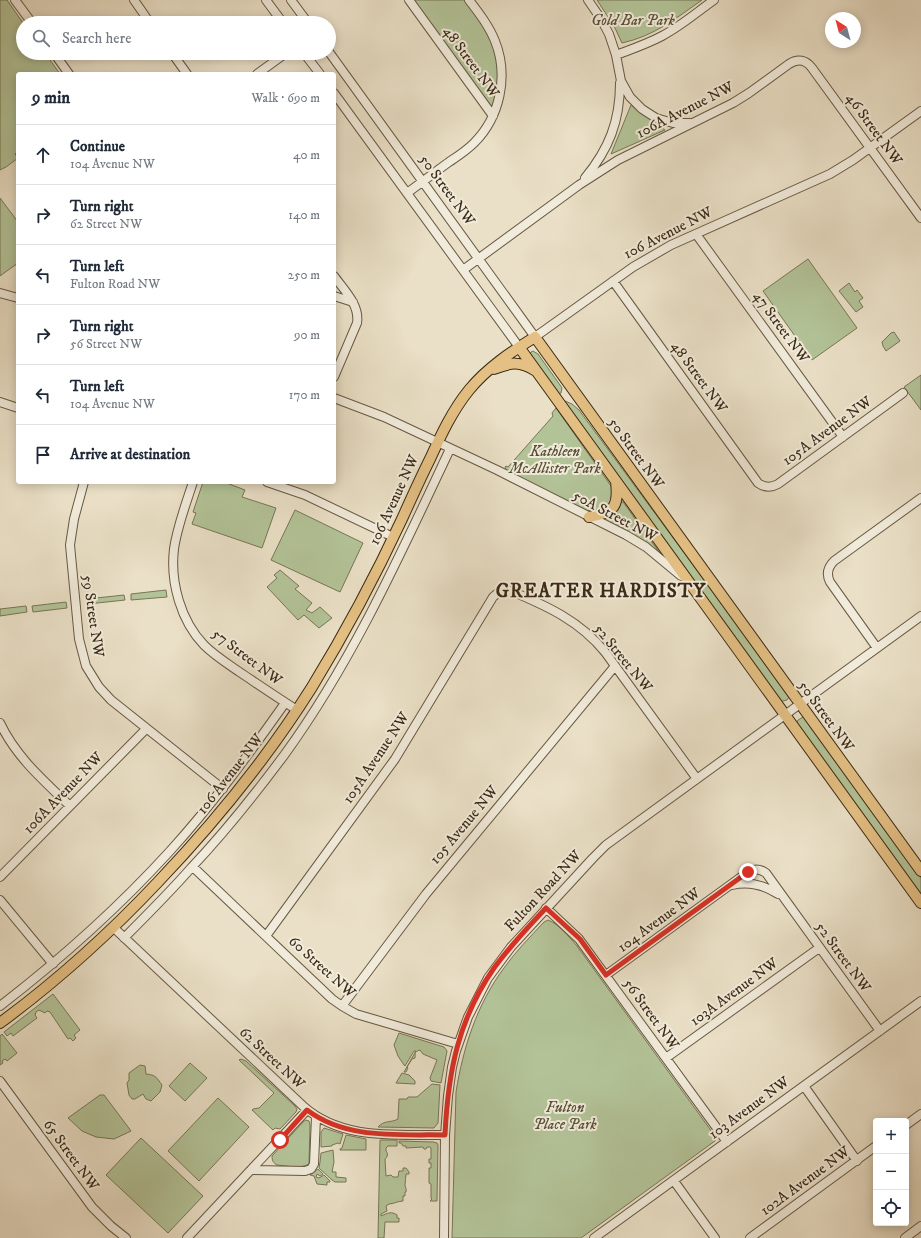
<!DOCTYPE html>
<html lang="en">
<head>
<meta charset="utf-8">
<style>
	body { margin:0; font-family:"IM FELL DW Pica",serif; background:#f2f2f3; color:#1f2937 }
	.controls { position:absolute; right:12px; bottom:12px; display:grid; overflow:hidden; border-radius:4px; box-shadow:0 2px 10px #0003 }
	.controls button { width:36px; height:36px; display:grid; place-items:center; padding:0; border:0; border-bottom:1px solid #e0e1e3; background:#fff; color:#1f2937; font:20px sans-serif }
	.compass { position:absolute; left:825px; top:12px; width:36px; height:36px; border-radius:50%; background:#fff; box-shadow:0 2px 10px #0003; rotate:324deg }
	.stop { position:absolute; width:12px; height:12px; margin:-9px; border:3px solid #d93025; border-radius:50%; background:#fff }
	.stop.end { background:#d93025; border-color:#fff; box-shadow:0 1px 4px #0008 }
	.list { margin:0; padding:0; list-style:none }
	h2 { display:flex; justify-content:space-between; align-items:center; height:52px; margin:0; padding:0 16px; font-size:17px }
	h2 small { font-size:13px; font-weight:400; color:#747a83 }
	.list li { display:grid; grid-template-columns:26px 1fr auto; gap:12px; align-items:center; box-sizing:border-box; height:60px; padding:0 16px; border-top:1px solid #e0e1e3 }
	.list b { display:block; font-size:15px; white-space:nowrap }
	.list p { margin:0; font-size:13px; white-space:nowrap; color:#747a83 }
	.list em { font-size:13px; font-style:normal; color:#747a83 }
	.icon { flex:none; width:22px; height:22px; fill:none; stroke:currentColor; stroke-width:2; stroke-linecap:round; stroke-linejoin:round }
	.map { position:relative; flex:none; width:921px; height:1238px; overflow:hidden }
	.search { position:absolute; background:#fff; box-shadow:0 2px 10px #0003; left:16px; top:16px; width:320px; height:44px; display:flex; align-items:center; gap:10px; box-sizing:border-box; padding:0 14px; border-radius:22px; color:#747a83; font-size:15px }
	.panel { position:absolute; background:#fff; box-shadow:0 2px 10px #0003; left:16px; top:72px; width:320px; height:412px; border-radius:4px }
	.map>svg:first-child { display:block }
	.green { fill:#b3c398; stroke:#777656 }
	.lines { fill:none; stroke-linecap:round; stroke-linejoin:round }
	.minor-casing { stroke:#675842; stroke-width:10 }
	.major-casing { stroke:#3b2a15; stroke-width:12 }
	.minor { stroke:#f1ebdb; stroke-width:8 }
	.major { stroke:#e5c084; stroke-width:10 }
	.route { stroke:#d93025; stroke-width:5 }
	.labels { text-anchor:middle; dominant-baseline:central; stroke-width:4; stroke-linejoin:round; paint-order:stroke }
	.park-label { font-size:15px; font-style:italic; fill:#595036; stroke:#f1ebdb }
	.street-label { font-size:15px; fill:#3b2a15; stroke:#f1ebdb }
	.district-label { font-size:19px; font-weight:bold; letter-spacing:1px; fill:#3b2a15; stroke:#f1ebdb }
</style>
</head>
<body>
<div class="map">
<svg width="921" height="1238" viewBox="0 0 921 1238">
	<rect width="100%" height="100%" fill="#eae0c7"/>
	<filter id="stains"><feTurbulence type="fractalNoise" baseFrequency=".005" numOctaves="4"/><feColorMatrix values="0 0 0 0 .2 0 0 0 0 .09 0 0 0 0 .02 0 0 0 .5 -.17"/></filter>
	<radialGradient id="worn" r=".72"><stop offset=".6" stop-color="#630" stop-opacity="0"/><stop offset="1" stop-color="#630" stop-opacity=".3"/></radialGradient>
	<path class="green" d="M0 0H7L23 23V53H45L60 74H18V151L15 154 18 158 6 167 0 170Z
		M409 0H469L484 21 500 59 493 116Z
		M597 0H702C675 19 654 36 622 43L615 28Z
		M631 105 665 130 611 154Z
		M0 198 18 222V263L0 276Z
		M808 259 857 328 812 360 763 291Z
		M849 283 855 292 857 290 863 298 859 301 863 307 856 312 839 291Z
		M894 332 900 341 886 351 883 346 882 342 891 333Z
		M533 351 538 354 560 385 562 388 561 393 559 394 530 355 531 352Z
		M921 375V410L904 387Z
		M565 401 572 404 579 410 788 694 789 697 787 700 783 701H780L564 403Z
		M556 408 611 486C615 493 612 498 609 506L595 512 588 511 506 470 505 467 506 466 508 467 553 416 552 413Z
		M203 482H224L245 490 242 497 276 508 262 548 192 524 196 513 193 512Z
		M621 502H623L662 556 604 520C613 515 618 513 621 502Z
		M295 510 363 543 340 592 271 560Z
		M280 570 299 586 295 589 312 603 306 610 312 613 320 607 332 618 319 628 304 615 298 620 267 587 277 578 274 575Z
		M166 590 167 597 131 600V594Z
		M124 595 125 600 88 604 87 599Z
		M66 602 67 608 33 612 32 606Z
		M26 606 27 612 0 616V609Z
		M803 717 806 719 921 878V896L797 723 798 720Z
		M548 920C559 924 569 937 577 946L715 1136 716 1138 715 1141 581 1238H452L456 1092C463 1048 477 1004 504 968 516 951 530 937 544 922Z
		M53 994 80 1030 74 1035 76 1038 73 1041 70 1038 68 1039 50 1012 47 1011 45 1013 39 1010 36 1012 35 1015 37 1018 13 1036 11 1033 7 1036 4 1032Z
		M399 1033 444 1047 447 1051 441 1083 431 1081 430 1078 437 1060 423 1054 420 1050C413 1052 416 1054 415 1058L412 1059 407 1067 408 1068 406 1072H404L416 1051H414L405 1066 404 1065 398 1056 394 1045Z
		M2 1034 17 1053 7 1061 5 1059 2 1061 3 1063 0 1065V1036Z
		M241 1059 246 1061 295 1106 297 1109 296 1112 280 1129 275 1128 273 1130 252 1110 253 1109 259 1108 274 1093 239 1060Z
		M190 1063 207 1078 185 1101 169 1086Z
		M140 1065 145 1066 146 1074C156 1075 156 1077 162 1085L160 1092 151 1101 146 1099 143 1094 135 1099H132L129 1095 127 1083 129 1080V1073Z
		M402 1073 409 1075 415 1081V1084L396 1083Z
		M432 1084 440 1085 438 1123 434 1128 378 1127C384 1120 391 1123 398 1119L399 1099H407L408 1097H417Z
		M100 1095H104L131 1131 114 1139 96 1137 82 1131 68 1118Z
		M218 1098 249 1127 199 1181 168 1151Z
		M306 1120 309 1121 310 1125 309 1164C301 1169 287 1166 277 1165 273 1163 272 1160 272 1156L303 1122Z
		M324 1128 343 1134 340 1144 338 1143 332 1145V1146L321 1147V1132Z
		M346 1135 366 1139V1150H340V1149L342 1148Z
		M141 1138 203 1196 168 1233 106 1175Z
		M380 1140H397V1146H388L386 1148V1151C388 1153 388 1157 385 1159L386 1176 391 1175 393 1177H398L399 1171H403V1168H406L409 1172V1174H406C406 1178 405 1181 405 1185 405 1188 407 1188 406 1192H405V1196H403V1201C398 1201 393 1204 389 1204L386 1206 387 1211 381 1214V1216C388 1213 391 1211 397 1215V1218H399V1222H385L384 1238H378Z
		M399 1141 433 1142 437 1143 438 1145 437 1201H430L432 1199 431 1198V1184L429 1183V1168H431V1163H429V1159H431V1148L430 1147H427L426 1149H424L423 1147 406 1148V1146H403L401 1143H399Z
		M333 1150 334 1162 332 1172H336V1177L346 1178V1182H335L332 1180 319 1168 320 1162 321 1153Z
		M318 1169 323 1174 320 1176 317 1174 316 1177 319 1178 324 1175 330 1181V1182H327V1185L317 1184 314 1176 310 1175Z"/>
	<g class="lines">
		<g class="minor-casing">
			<path id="minor" d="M15 0 32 23
				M134 0 150 23
				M266 0 283 23
				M291 0 308 23
				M409 0 493 116
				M588 0 601 19 609 34 616 55 621 81 630 97 642 109 656 118 673 123H690
				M329 52 535 337 633 267 671 245 830 174 853 160 921 111
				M54 53 69 74
				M172 53 187 74
				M304 53 320 74
				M616 55C632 49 647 44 662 36 681 26 697 12 714 0
				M257 74 286 53
				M334 93 519 347
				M585 178C609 149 620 121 620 83
				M407 193C421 183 435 172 449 162 458 156 466 151 474 143 500 117 509 76 495 41 489 26 479 13 469 0
				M696 234 843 437
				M463 270 579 185 618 160 733 103 749 93 789 64C798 58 806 60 812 68L921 218
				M334 276C344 290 360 305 357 323L334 377
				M613 281 758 483C765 488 771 488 778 484L903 393
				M0 293 18 298
				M334 296 353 302
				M334 398 384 417 497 470 626 535 646 547 681 576
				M0 402 18 408
				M84 482 74 519 70 545 79 639 86 666 99 687 111 700 223 789
				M193 482C186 504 177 527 174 549 170 583 181 621 204 645 215 656 228 664 241 673 259 685 278 698 297 710
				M267 482 305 495 393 537
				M877 648 830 582C826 574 828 567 834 561L921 498
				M0 723C16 757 44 781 70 806
				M193 867 332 999 342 1006 356 1014 458 1044
				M0 877 146 729
				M732 885C749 881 764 885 778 894
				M0 900 53 964
				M546 908 579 939 727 1142
				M114 928 303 1106C342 1141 397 1134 445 1135
				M266 936 395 759 493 597 500 591 506 590 511 591C547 606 580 621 605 652L697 779
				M124 938C147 915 170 892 191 868 225 832 256 793 285 754 353 660 401 553 450 449
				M606 975 748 872C754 869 759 868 766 873L880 1031
				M0 1006C61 959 118 908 170 851 212 805 249 754 285 703
				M342 1006 426 894 615 666
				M666 1058 819 948
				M0 1081 92 1207 111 1226 126 1238
				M804 1086 857 1161
				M906 1125 921 1114
				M251 1170 305 1171 311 1169 314 1164 316 1117
				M674 1181 715 1238
				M187 1238 307 1110
				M444 1238 445 1135 448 1096 452 1067 456 1051 468 1017 488 978 511 947 593 858 606 845 921 616
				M594 1238 921 1001
				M750 1238 876 1146
				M905 1238 921 1226"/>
		</g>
		<g class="major-casing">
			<path id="major" d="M519 347 921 903
				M494 369C511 362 520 361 536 371
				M589 517C614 512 619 508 616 481
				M0 1023C57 981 110 933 158 882 215 822 268 757 312 687 345 633 375 577 402 519 411 499 420 479 430 459 441 435 452 411 469 390 487 368 511 352 535 337L921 871"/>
		</g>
		<use href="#minor" class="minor"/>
		<use href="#major" class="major"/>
	</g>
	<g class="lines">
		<path class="route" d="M280 1140 307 1110C347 1140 398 1134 445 1135 448 1072 458 1020 494 968 510 946 528 927 546 908L580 939 606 975 748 872"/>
	</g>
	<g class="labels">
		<g class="park-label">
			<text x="633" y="20">Gold Bar Park</text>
			<text x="555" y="451">Kathleen<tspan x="555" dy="17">McAllister Park</tspan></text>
			<text x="565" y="1107">Fulton<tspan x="565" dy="17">Place Park</tspan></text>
		</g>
		<g class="street-label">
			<text transform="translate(471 62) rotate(54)">48 Street NW</text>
			<text transform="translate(685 110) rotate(-27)">106A Avenue NW</text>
			<text transform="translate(874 129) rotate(54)">46 Street NW</text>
			<text transform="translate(447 190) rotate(54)">50 Street NW</text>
			<text transform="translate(668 233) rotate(-27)">106 Avenue NW</text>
			<text transform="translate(781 327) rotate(54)">47 Street NW</text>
			<text transform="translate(699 377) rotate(54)">48 Street NW</text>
			<text transform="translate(827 431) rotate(-36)">105A Avenue NW</text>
			<text transform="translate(636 453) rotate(54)">50 Street NW</text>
			<text transform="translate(394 500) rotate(-65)">106 Avenue NW</text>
			<text transform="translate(615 516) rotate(28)">50A Street NW</text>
			<text transform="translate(93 616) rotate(82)">59 Street NW</text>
			<text transform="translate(247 657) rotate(37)">57 Street NW</text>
			<text transform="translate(623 658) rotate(51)">52 Street NW</text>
			<text transform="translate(826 716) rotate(54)">50 Street NW</text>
			<text transform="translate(376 758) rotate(-56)">105A Avenue NW</text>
			<text transform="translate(230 774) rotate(-52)">106 Avenue NW</text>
			<text transform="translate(63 793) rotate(-46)">106A Avenue NW</text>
			<text transform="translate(464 825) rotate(-50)">105 Avenue NW</text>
			<text transform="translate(543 891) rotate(-47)">Fulton Road NW</text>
			<text transform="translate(659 920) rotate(-36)">104 Avenue NW</text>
			<text transform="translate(843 957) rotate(54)">52 Street NW</text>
			<text transform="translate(322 967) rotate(42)">60 Street NW</text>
			<text transform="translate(734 992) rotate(-36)">103A Avenue NW</text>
			<text transform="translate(651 1014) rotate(54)">56 Street NW</text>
			<text transform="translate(272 1058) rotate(43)">62 Street NW</text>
			<text transform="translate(749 1108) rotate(-36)">103 Avenue NW</text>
			<text transform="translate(71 1155) rotate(54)">65 Street NW</text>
			<text transform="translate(805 1181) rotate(-36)">102A Avenue NW</text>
		</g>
		<g class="district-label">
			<text x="601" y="591">GREATER HARDISTY</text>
		</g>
	</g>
	<rect width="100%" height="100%" filter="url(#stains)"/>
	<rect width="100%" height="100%" fill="url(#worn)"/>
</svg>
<div class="controls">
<button>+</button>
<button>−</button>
<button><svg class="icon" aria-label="locate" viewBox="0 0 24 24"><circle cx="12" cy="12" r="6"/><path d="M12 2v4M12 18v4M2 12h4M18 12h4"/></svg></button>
</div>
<svg class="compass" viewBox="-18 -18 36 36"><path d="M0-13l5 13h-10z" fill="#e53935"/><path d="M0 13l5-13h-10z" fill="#747a83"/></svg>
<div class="stop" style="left:280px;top:1140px"></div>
<div class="stop end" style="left:748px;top:872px"></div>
<div class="search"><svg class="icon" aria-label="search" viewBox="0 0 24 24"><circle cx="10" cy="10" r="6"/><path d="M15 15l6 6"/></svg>Search here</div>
<section class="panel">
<h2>9 min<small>Walk · 690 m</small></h2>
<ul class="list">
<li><svg class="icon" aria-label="ahead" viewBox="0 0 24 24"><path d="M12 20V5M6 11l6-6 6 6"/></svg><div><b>Continue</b><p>104 Avenue NW</p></div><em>40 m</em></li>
<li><svg class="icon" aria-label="right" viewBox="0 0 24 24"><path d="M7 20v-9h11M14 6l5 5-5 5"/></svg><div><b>Turn right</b><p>62 Street NW</p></div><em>140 m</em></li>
<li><svg class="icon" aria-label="left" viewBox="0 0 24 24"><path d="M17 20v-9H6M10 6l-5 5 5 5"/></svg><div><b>Turn left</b><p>Fulton Road NW</p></div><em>250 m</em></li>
<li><svg class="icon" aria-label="right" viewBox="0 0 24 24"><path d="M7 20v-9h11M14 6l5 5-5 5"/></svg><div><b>Turn right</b><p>56 Street NW</p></div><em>90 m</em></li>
<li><svg class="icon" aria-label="left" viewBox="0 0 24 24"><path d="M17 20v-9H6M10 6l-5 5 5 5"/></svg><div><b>Turn left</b><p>104 Avenue NW</p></div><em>170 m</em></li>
<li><svg class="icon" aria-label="arrive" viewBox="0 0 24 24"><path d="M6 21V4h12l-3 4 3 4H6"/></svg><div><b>Arrive at destination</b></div></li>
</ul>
</section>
</div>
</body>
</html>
